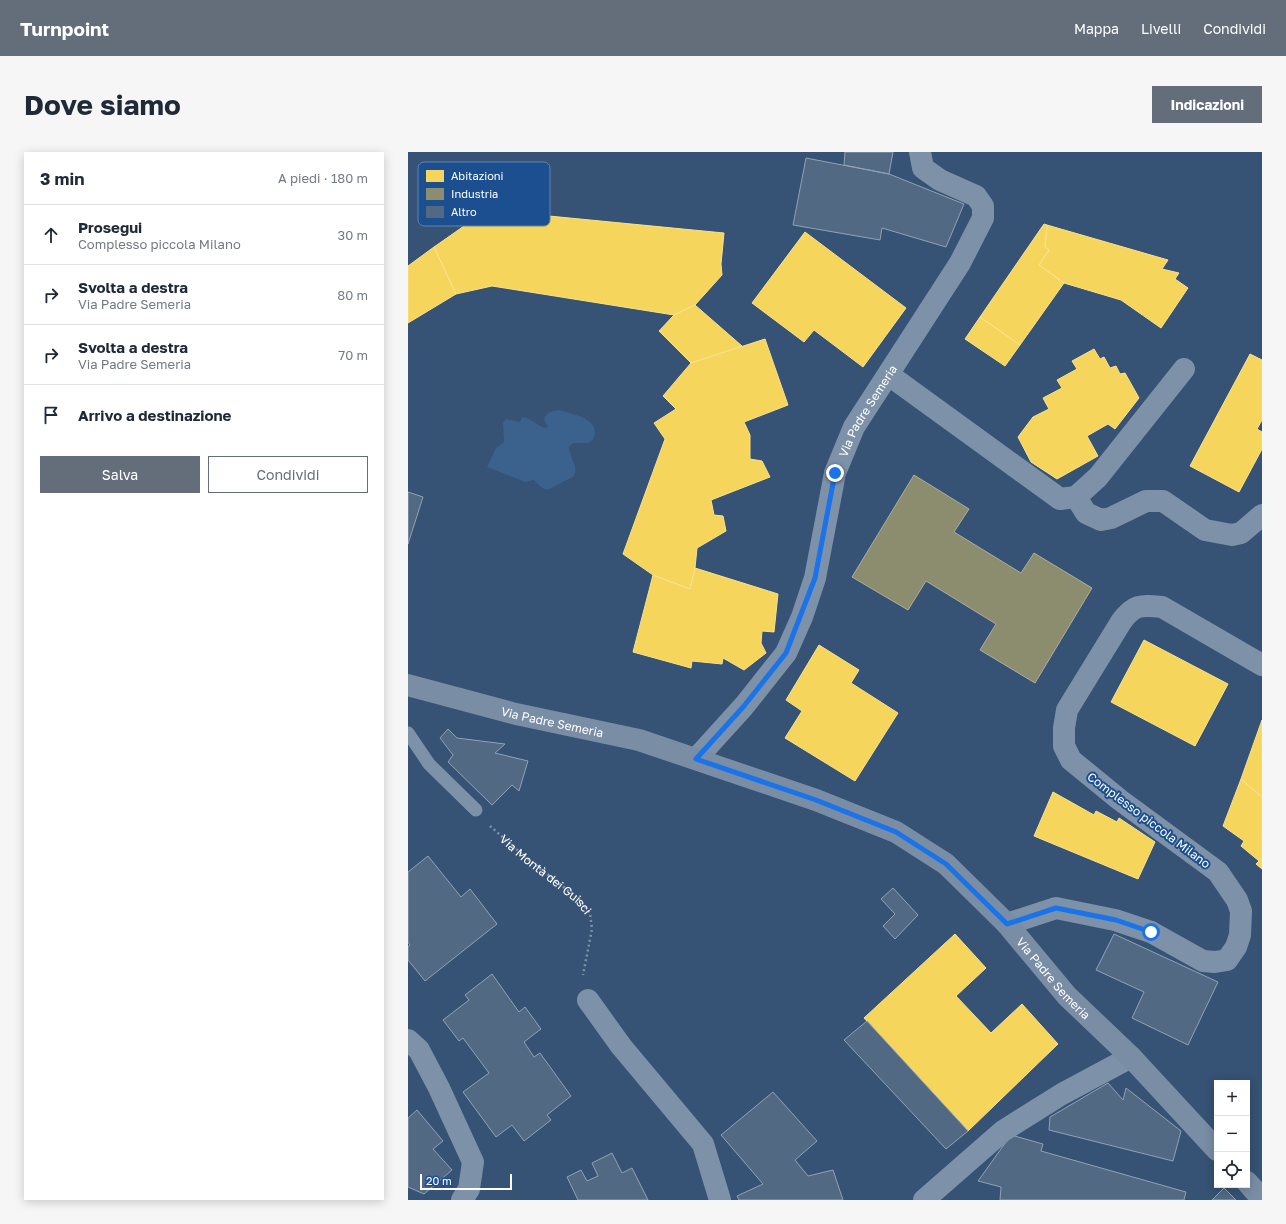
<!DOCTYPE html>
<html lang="it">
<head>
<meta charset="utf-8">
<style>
	body { margin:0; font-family:"Golos Text",sans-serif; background:#f6f6f7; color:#1f2937 }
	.controls { position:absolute; right:12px; bottom:12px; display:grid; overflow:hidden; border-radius:0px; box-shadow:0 2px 10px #0003 }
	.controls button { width:36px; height:36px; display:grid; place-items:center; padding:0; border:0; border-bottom:1px solid #e0e1e3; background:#fff; color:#1f2937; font:20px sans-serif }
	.scale { position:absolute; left:12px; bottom:10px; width:92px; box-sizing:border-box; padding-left:4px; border:2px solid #fff; border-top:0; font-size:11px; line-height:14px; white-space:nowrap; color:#fff; -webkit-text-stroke:3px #1b4f8f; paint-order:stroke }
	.stop { position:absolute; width:12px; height:12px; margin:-9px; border:3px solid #1a73e8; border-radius:50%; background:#fff }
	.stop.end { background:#1a73e8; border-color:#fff; box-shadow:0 1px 4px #0008 }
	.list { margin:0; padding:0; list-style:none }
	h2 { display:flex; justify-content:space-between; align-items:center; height:52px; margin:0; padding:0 16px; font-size:17px }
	h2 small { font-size:13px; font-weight:400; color:#747a83 }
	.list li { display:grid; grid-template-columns:26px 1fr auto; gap:12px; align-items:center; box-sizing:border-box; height:60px; padding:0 16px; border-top:1px solid #e0e1e3 }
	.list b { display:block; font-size:15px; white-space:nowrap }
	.list p { margin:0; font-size:13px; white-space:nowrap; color:#747a83 }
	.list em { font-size:13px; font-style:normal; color:#747a83 }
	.actions { display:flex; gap:8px; padding:12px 16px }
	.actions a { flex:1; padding:9px 0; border:1px solid #646e7b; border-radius:0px; text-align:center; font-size:14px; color:#646e7b }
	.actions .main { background:#646e7b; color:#fff }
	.icon { flex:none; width:22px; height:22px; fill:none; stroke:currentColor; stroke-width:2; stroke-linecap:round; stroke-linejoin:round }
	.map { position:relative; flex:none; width:854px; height:1048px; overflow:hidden; border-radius:0px }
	header { display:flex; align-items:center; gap:24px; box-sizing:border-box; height:56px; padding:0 20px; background:#646e7b; color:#fff }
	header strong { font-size:19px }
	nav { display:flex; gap:22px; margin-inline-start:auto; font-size:14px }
	.intro { display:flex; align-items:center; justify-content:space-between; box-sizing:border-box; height:96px; padding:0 24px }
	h1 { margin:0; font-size:28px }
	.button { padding:10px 18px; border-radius:0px; background:#646e7b; color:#fff; font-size:14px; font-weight:700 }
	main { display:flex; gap:24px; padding:0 24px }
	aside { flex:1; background:#fff; border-radius:0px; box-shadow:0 2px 10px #0003 }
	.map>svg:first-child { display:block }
	.water { fill:#3b618d }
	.homes { fill:#f6d55c; stroke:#f9e28d }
	.industry { fill:#8c8c6e; stroke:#aeae9a }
	.building { fill:#526984; stroke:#92a2b6 }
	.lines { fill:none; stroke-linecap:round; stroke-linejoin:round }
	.path { stroke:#7d92a8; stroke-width:2.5; stroke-dasharray:2 3; stroke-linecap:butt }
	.lane { stroke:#7d92a8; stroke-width:13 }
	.street { stroke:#7d92a8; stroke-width:22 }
	.secondary { stroke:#798da4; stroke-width:22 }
	.route { stroke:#1a73e8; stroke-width:5 }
	.labels { text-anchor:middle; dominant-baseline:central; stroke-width:4; stroke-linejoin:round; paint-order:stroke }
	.street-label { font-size:12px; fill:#fff; stroke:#1b4f8f }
	.key { fill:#1b4f8f; stroke:#5f84b1; stroke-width:1 }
	.key-label { font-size:11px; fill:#fff }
</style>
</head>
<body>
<header>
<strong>Turnpoint</strong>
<nav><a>Mappa</a><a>Livelli</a><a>Condividi</a></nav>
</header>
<div class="intro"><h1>Dove siamo</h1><a class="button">Indicazioni</a></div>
<main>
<aside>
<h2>3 min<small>A piedi · 180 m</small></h2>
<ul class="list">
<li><svg class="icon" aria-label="ahead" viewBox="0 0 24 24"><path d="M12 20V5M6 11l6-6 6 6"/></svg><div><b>Prosegui</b><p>Complesso piccola Milano</p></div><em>30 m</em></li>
<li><svg class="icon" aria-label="right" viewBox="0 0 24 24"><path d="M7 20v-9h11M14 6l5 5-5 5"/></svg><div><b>Svolta a destra</b><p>Via Padre Semeria</p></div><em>80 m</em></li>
<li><svg class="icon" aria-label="right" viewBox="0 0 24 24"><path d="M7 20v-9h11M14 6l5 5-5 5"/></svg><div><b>Svolta a destra</b><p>Via Padre Semeria</p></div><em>70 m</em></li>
<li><svg class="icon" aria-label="arrive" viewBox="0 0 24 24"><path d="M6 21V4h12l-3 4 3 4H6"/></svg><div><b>Arrivo a destinazione</b></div></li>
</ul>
<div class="actions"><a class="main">Salva</a><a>Condividi</a></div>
</aside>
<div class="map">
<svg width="854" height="1048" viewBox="0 0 854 1048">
	<rect width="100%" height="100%" fill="#365274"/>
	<path class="water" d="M151 258C166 263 194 266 185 288L180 291H165L161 295C161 306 171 313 166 324 162 327 158 328 154 330 142 337 138 343 126 328L117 330 79 315 88 296 96 290 95 271 98 267 112 270 114 265 119 266 136 276 140 275 136 268C138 260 144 259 151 258Z"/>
	<path class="homes" d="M79 58 316 81 313 112 314 123 287 153 266 163 84 134 48 142 26 95Z
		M636 72 639 73 637 95 641 98 631 113 656 131 612 193 572 165Z
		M639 73 760 108 754 117 771 121 767 127 780 136 753 176 713 148 656 131 631 113 641 98 637 95Z
		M397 80 498 156 455 215 406 178 396 190 344 151Z
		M26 95 48 142 0 171V114Z
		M287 153 334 194 283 211 251 179 266 163Z
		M572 165 612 193 597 214 557 187Z
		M357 187 380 253 336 270 342 283V307L354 309 362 325 303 348 306 363 315 364 318 379 289 396 287 416 282 437 245 423 215 402 257 287 246 271 268 257 255 244 283 211Z
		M686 197 692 207 696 205 702 216 708 214 712 222 717 221 731 246 707 277 700 272 679 284 690 304 649 327 623 310 610 285 625 265 641 257 635 246 654 236 649 228 669 217 664 209Z
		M842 202 854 208V268L849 277 854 280V297L831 340 782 314Z
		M287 416 370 442 366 480 354 479 353 491 358 501 336 518 315 506 314 512 284 509 283 516 225 500 245 423 282 437Z
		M736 488 820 532 787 594 703 550Z
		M411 493 451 518 443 531 490 561 447 629 377 586 394 559 378 548Z
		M854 568V645L833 627Z
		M833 627 854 645V717L848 712 851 709 833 694 836 689 815 674Z
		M645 640 686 663 688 659 709 670 711 666 747 690 730 727 626 684Z
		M547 782 578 816 548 844 583 881 614 852 650 892 560 979 456 866Z"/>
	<path class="industry" d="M506 323 561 357 546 380 613 421 626 401 684 436 627 531 572 498 588 472 518 429 500 458 444 425Z"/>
	<path class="building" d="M437 0H485L481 22 436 13Z
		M398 6 481 22 556 52 538 95 474 76 472 88 385 73Z
		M0 340 15 345 0 392Z
		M40 577 49 586 97 592 87 601 120 609 111 639 104 633 84 653 40 610 45 603 32 586Z
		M20 704 53 745 62 737 89 772 17 829 0 808V795L2 793 0 790V720Z
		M485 736 510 763 487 787 475 774 487 762 473 747Z
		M706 782 810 830 780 893 724 866 736 840 688 818Z
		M84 822 111 860 117 855 133 877 116 890 126 905 132 901 163 944 139 963 143 968 116 989 104 973 88 985 55 940 81 921 55 886 51 889 35 868 61 848 57 843Z
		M459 869 560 979 538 997 436 888Z
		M700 931 715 948 718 936 773 979 765 1009 641 978 642 965Z
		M365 940 409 989 387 1008 400 1024 425 1018 435 1048H331L329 1044 355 1032 313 983Z
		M9 958 35 989 25 997 44 1018 16 1042 0 1035V966Z
		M603 983 635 992 633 999 778 1040 776 1048H592L593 1035 570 1029Z
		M204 1001 214 1021 224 1016 240 1048H170L159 1025 173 1018 179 1029 190 1024 184 1011Z
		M816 1036 828 1048H804Z"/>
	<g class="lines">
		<path class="path" id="s1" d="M82 674 116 704 171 747 182 761 184 777 175 823"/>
		<path class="lane" d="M0 581 21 612 68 658"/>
		<g class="street">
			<path d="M481 223 652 347 668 345 690 325 776 217"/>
			<path d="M668 345 678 361 693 368 703 366 738 349H755L797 378 824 383 833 381 854 363"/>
			<path id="s2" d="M288 607 336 554 378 501 394 465 407 426 427 321 446 275 552 111 575 66V54L568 44 532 28 515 16 512 0"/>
			<path d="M599 772 648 756 707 768 743 780 795 809 807 810 819 808 828 795 832 783 833 759 829 748 810 720 712 648 663 608 656 594V576L659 558 713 470C726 452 733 453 754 455L854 513"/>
			<path d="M180 848 213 894 295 992 312 1048"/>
			<path d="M0 888 11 898 31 936 65 1010 61 1037 54 1048"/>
			<path d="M516 1048 595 979 654 942 723 905"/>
		</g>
		<g class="secondary">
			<path id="s3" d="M0 533 108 562 231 588 408 648 488 680 538 712 599 772 659 844 723 905 809 998"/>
			<path d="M839 1030 854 1047"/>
		</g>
	</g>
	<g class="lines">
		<path class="route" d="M427 321 407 426 378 501 336 554 288 607 408 648 488 680 538 712 599 772 648 756 708 768 743 780"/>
	</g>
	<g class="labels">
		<g class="street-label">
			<text stroke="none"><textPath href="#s2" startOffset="397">Via Padre Semeria</textPath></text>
			<text stroke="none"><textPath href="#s3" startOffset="149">Via Padre Semeria</textPath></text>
			<text transform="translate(741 668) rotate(37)">Complesso piccola Milano</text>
			<text stroke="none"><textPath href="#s1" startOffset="74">Via Montà dei Guisci</textPath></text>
			<text stroke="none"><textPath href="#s3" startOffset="727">Via Padre Semeria</textPath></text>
		</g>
	</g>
	<rect x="10" y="10" width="132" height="64" rx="6" class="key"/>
	<rect x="18" y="18" width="18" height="12" fill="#f6d55c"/>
	<rect x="18" y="36" width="18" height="12" fill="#8c8c6e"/>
	<rect x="18" y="54" width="18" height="12" fill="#526984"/>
	<g class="key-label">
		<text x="43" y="28">Abitazioni</text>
		<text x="43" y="46">Industria</text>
		<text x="43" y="64">Altro</text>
	</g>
</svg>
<div class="controls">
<button>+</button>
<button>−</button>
<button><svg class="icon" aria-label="locate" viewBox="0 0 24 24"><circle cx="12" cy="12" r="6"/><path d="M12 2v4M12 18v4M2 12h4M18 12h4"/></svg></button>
</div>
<div class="scale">20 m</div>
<div class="stop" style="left:743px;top:780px"></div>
<div class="stop end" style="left:427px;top:321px"></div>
</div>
</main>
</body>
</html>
